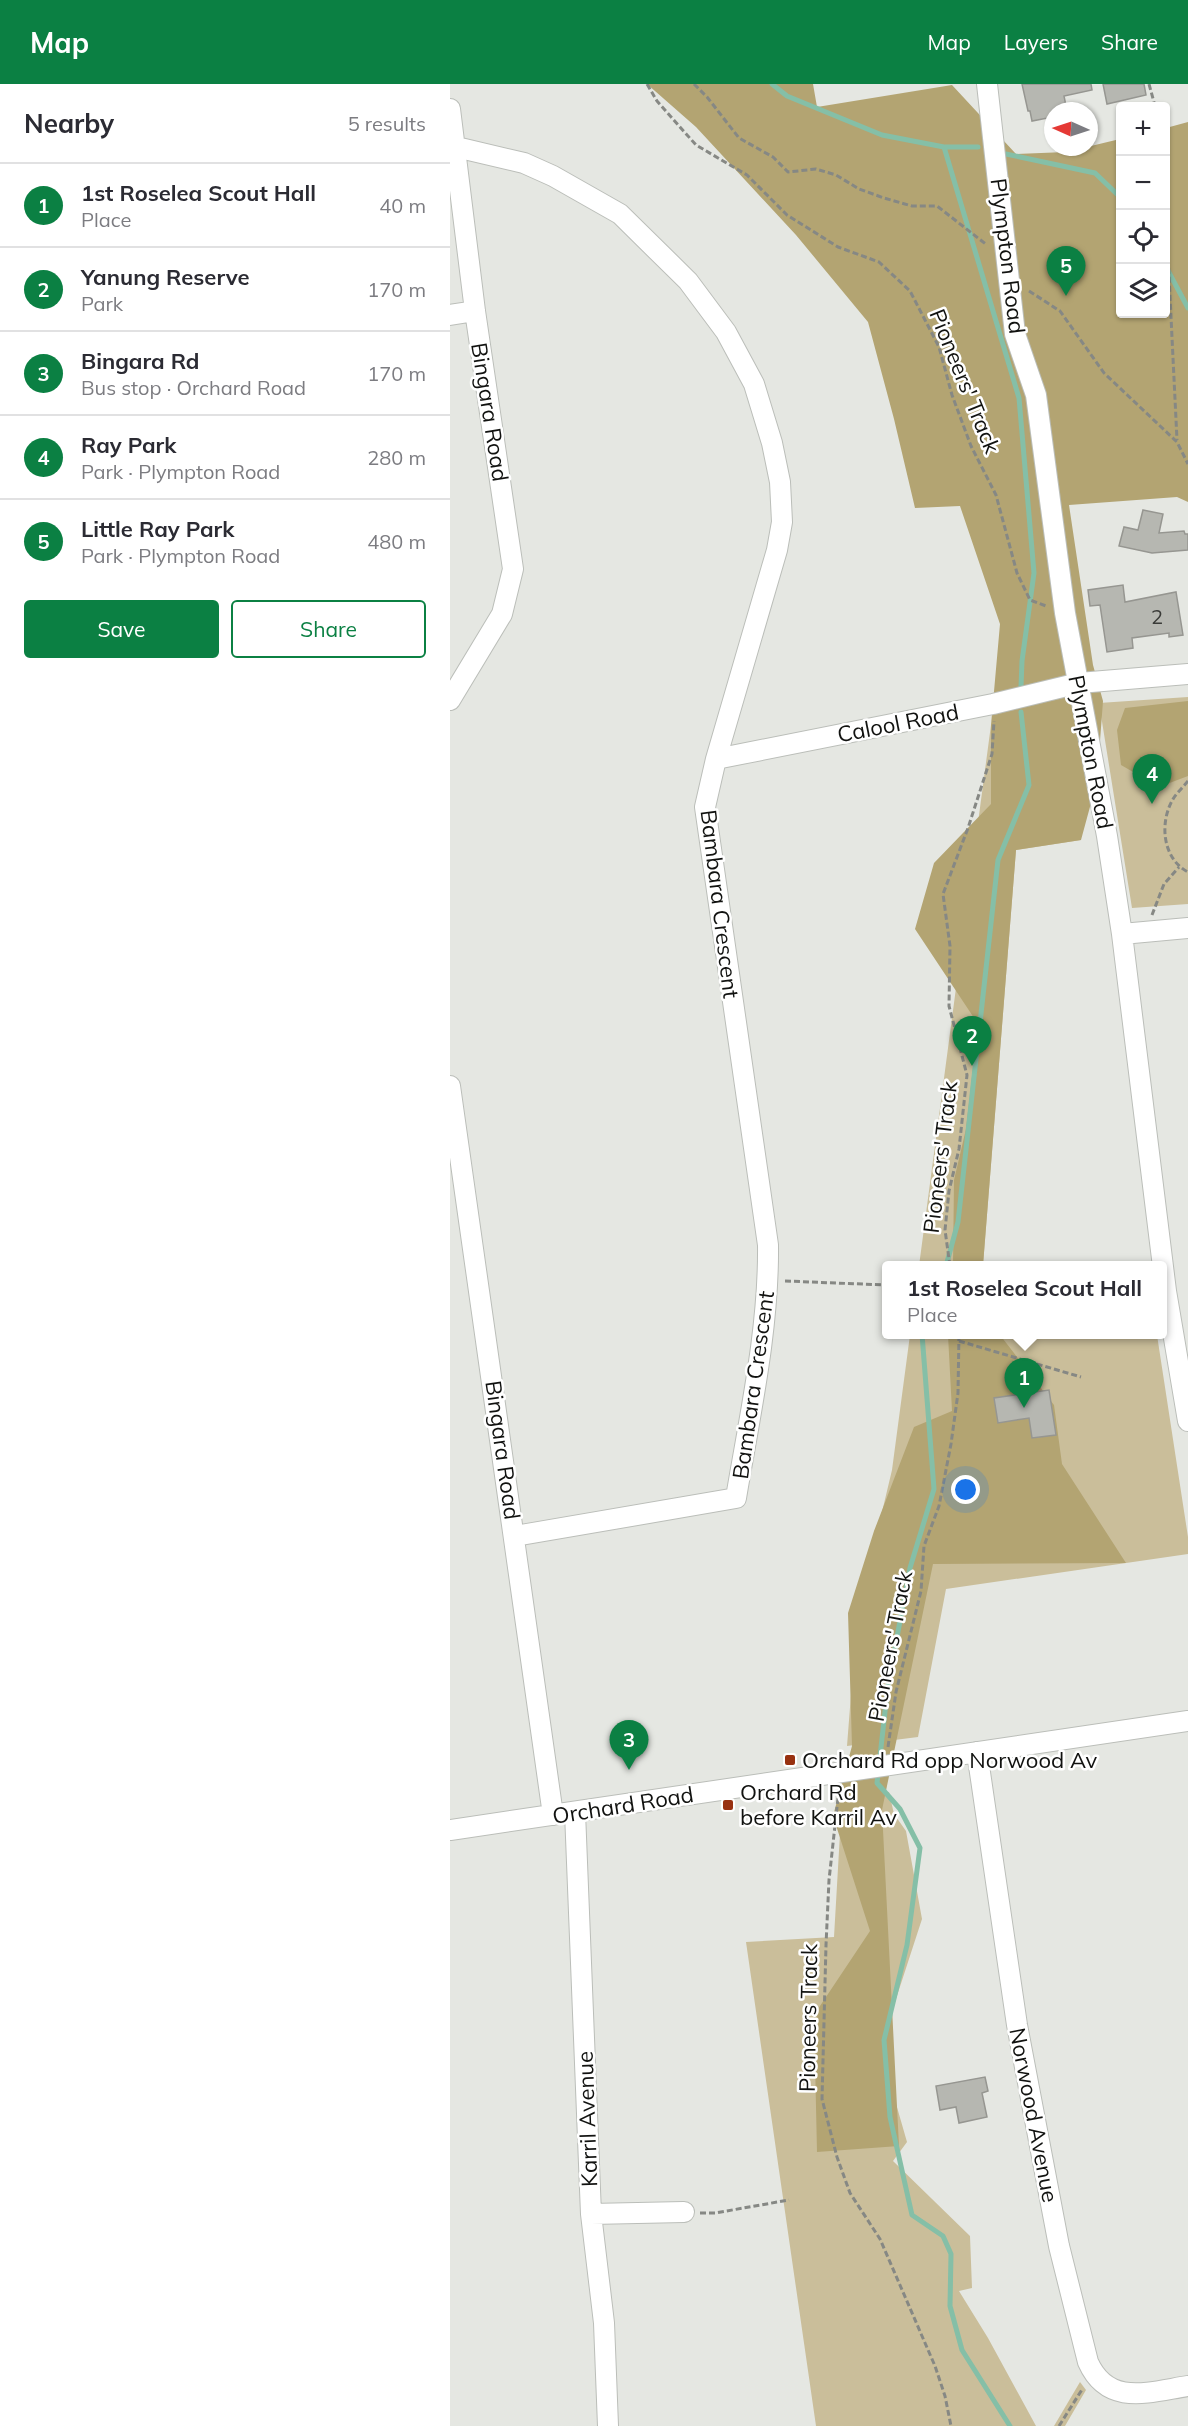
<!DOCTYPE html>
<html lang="en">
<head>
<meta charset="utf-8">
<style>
	body { margin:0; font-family:Mulish,sans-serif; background:#f2f2f3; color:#2b2b33 }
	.controls { position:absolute; right:18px; top:18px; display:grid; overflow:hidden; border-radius:6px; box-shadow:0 2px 4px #0004 }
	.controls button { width:54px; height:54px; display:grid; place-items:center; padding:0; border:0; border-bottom:2px solid #e1e1e2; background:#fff; color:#2b2b33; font:30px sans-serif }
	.compass { position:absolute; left:594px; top:18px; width:54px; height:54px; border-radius:50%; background:#fff; box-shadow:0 2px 4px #0004; rotate:273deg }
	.you { position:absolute; left:516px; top:1406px; width:21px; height:21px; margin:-15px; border:4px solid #fff; border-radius:50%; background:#1a73e8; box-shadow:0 0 0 9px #1a73e833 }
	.badge { display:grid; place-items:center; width:39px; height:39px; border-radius:50%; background:#0b8043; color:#fff; font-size:20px; font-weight:700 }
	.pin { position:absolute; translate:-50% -50px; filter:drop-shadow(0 2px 3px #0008) }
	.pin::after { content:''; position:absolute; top:32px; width:21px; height:18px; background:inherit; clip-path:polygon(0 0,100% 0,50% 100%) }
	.popup { position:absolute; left:432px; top:1177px; width:285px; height:78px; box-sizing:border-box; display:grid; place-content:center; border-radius:6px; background:#fff; filter:drop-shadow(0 2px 4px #0005); font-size:20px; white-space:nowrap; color:#7c7c81 }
	.popup b { font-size:22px; color:#2b2b33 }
	.popup::after { content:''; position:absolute; left:50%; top:100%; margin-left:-12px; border:12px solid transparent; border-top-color:#fff }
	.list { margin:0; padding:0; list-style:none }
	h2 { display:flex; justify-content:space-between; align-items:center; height:78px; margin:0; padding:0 24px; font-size:26px }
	h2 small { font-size:20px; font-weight:400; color:#7c7c81 }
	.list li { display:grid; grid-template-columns:39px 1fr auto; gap:18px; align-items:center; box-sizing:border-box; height:84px; padding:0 24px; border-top:2px solid #e1e1e2 }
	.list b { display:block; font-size:22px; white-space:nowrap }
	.list p { margin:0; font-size:20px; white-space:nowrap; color:#7c7c81 }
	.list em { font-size:20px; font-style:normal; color:#7c7c81 }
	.actions { display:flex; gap:12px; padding:18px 24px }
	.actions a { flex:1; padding:14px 0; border:2px solid #0b8043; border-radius:6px; text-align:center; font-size:21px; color:#0b8043 }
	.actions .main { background:#0b8043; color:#fff }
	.icon { flex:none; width:33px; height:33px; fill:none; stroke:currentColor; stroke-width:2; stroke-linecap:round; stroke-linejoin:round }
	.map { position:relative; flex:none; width:738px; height:2342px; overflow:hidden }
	header { display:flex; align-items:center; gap:36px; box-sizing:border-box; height:84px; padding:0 30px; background:#0b8043; color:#fff }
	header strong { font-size:28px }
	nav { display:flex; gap:33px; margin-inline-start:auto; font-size:21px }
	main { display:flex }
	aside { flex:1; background:#fff }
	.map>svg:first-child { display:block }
	.green { fill:#cabe9a }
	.forest { fill:#b3a472 }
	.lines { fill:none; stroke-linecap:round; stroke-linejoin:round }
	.stream { stroke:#85bfa7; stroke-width:5 }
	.building { fill:#b6b7b1; stroke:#969691; stroke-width:1.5 }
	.street-casing { stroke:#bbbeb9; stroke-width:22 }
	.path { stroke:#868884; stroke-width:3; stroke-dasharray:6 3; stroke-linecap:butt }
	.street { stroke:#fff; stroke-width:20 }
	.poi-dot { fill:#983110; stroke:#fff; stroke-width:2 }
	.labels { text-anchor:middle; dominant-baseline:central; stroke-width:5; stroke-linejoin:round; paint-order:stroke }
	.number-label { font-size:20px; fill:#3a3b38 }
	.street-label { font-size:22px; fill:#111210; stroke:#fff }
	.poi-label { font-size:22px; fill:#111210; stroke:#fff; text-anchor:start }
</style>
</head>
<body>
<header>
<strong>Map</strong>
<nav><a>Map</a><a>Layers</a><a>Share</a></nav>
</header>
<main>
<aside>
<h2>Nearby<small>5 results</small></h2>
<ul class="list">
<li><span class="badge">1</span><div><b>1st Roselea Scout Hall</b><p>Place</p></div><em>40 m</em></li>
<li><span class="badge">2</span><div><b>Yanung Reserve</b><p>Park</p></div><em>170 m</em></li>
<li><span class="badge">3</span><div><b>Bingara Rd</b><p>Bus stop · Orchard Road</p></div><em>170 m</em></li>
<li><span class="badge">4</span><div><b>Ray Park</b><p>Park · Plympton Road</p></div><em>280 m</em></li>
<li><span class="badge">5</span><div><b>Little Ray Park</b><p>Park · Plympton Road</p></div><em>480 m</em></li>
</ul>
<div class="actions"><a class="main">Save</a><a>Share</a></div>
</aside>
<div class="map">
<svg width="738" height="2342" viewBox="0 0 738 2342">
	<rect width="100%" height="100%" fill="#e5e7e2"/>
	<path class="green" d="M738 613V820L682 824 649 619Z
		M541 641 631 756 566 766 533 1181 469 1182Z
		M460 1251H707L738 1453V1470L496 1505 468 1653 397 1662 407 1533 442 1386Z
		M439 1708 444 1730 456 1747 472 1835 430 1964 457 2058 443 2077 520 2152 522 2204 509 2207 538 2254 586 2342H366L296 1858 384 1853 392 1715Z
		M630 2298 636 2306 615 2342H604Z"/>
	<path class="forest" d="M197 0H363L367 23 502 1 566 70 616 68 670 55V230H716V44L738 38V418L727 413 619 421 643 581 653 617 647 697 631 756 566 766 533 1181H503L504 1096 516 1045 528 940 465 845 484 779 541 720V641L550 540 510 422 465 424 444 335 418 238 346 151 246 43Z
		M738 617V692L709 703 671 681 667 646 675 624Z
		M498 1251H550L604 1321 612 1380 676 1479 483 1480 432 1726 449 2062 367 2068 364 1931 420 1847 383 1732 402 1662 398 1529 424 1447 464 1343 502 1327Z"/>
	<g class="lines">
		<path class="stream" d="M322 0 337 12 432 51 494 63H528
			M494 63 569 314 584 489 572 577 571 603
			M556 70 645 89 670 113
			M716 183 738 224
			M496 1182 508 1138 548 776 579 701 571 628
			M472 1250 484 1405 460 1484 438 1601 427 1699 450 1725 470 1764 457 1861 434 1956 440 2033 462 2131 493 2152 501 2170 500 2222 512 2266 560 2342"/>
	</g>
	<path class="building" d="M572 0H641L642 6 614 12 617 27H603V33L582 37 580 27H578Z
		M653 0H694L696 11 657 20Z
		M693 426 713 430 709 449 734 447 735 450H738V466L702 469 669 462 674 443 688 446Z
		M673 501 675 518 726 508 733 551 719 553V549L682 554 683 564 657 568 650 521 640 522 638 506Z
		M599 1306 606 1351 582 1354 579 1334 548 1339 544 1314Z
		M535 1993 538 2007 532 2009 537 2033 509 2039 506 2023 490 2026 486 2002Z"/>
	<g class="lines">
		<g class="street-casing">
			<path id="street" d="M537 0 565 250 586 311 615 529 657 752 672 850 716 1207 738 1337
				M0 25 25 227 63 485 52 530 0 616
				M6 63 74 79 103 92 170 130 238 197 276 248 304 300 322 359 330 398 332 438 327 466 266 675 255 723 318 1161C319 1245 300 1330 286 1414L65 1452
				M0 231 25 227
				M266 675 543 620 629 599 738 590
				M672 850 738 844
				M0 1002 103 1731
				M527 1668 567 1941 609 2162 638 2278C658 2323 699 2308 738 2302
				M125 1728 141 2130 154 2239 158 2342
				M0 1746 738 1637
				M141 2130 234 2128"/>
		</g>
		<path class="path" d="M197 0 207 17 246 61 297 91 337 131 388 163 429 178 460 207 489 263 502 311 521 362 546 411 567 489 580 516 596 522
			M244 0 257 13 289 54 323 73 338 88 366 85 386 91 409 105 434 114 462 122H487L537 161
			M699 0 705 22
			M716 130 727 356
			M579 207 610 227 654 289 727 358 738 380
			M738 697C734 702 729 707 725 712 709 735 711 774 738 788
			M702 831 714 800 729 783
			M500 1182 495 1146 499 1107 509 1065 517 991 499 922 500 862 493 810 518 744 542 670 544 637
			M335 1197 436 1201
			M509 1257 631 1293
			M438 1663 446 1608 471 1507 474 1462 489 1422 501 1360 508 1309 509 1250
			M389 1705 379 1796 376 1861 372 2015 387 2073 400 2109 430 2155 485 2282 495 2312 501 2342
			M250 2129H265L339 2116
			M609 2342 633 2304"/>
		<use href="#street" class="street"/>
	</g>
	<g class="poi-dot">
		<rect x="334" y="1670" width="12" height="12" rx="3"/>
		<rect x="272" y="1715" width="12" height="12" rx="3"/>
	</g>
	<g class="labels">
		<g class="number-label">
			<text x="707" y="532">2</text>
		</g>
		<g class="street-label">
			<text transform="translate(558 172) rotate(83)">Plympton Road</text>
			<text transform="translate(515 297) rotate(68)">Pioneers' Track</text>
			<text transform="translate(40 328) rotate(81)">Bingara Road</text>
			<text transform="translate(448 639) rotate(-11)">Calool Road</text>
			<text transform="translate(641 668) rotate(79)">Plympton Road</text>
			<text transform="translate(270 820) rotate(83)">Bambara Crescent</text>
			<text transform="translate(490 1073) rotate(-83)">Pioneers' Track</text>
			<text transform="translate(303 1301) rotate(-82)">Bambara Crescent</text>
			<text transform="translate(53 1366) rotate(82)">Bingara Road</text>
			<text transform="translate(440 1562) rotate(-79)">Pioneers' Track</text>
			<text transform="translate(173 1721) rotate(-9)">Orchard Road</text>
			<text transform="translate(358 1934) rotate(-89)">Pioneers Track</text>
			<text transform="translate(584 2031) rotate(79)">Norwood Avenue</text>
			<text transform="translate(137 2035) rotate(-92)">Karril Avenue</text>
		</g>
		<g class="poi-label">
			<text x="352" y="1676">Orchard Rd opp Norwood Av</text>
			<text x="290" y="1708">Orchard Rd<tspan x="290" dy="25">before Karril Av</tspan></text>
		</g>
	</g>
</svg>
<div class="controls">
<button>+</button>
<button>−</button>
<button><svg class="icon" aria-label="locate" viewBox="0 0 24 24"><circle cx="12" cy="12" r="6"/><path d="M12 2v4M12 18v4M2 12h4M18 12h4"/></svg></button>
<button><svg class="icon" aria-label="layers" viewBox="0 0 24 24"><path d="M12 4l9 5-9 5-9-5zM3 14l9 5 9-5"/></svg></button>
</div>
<svg class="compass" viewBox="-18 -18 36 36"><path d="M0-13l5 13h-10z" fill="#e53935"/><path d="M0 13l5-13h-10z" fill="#7c7c81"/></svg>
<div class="you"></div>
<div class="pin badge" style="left:574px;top:1324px">1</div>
<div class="popup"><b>1st Roselea Scout Hall</b>Place</div>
<div class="pin badge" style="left:522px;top:982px">2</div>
<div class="pin badge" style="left:179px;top:1686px">3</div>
<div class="pin badge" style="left:702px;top:720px">4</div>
<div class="pin badge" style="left:616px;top:212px">5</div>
</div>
</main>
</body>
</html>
